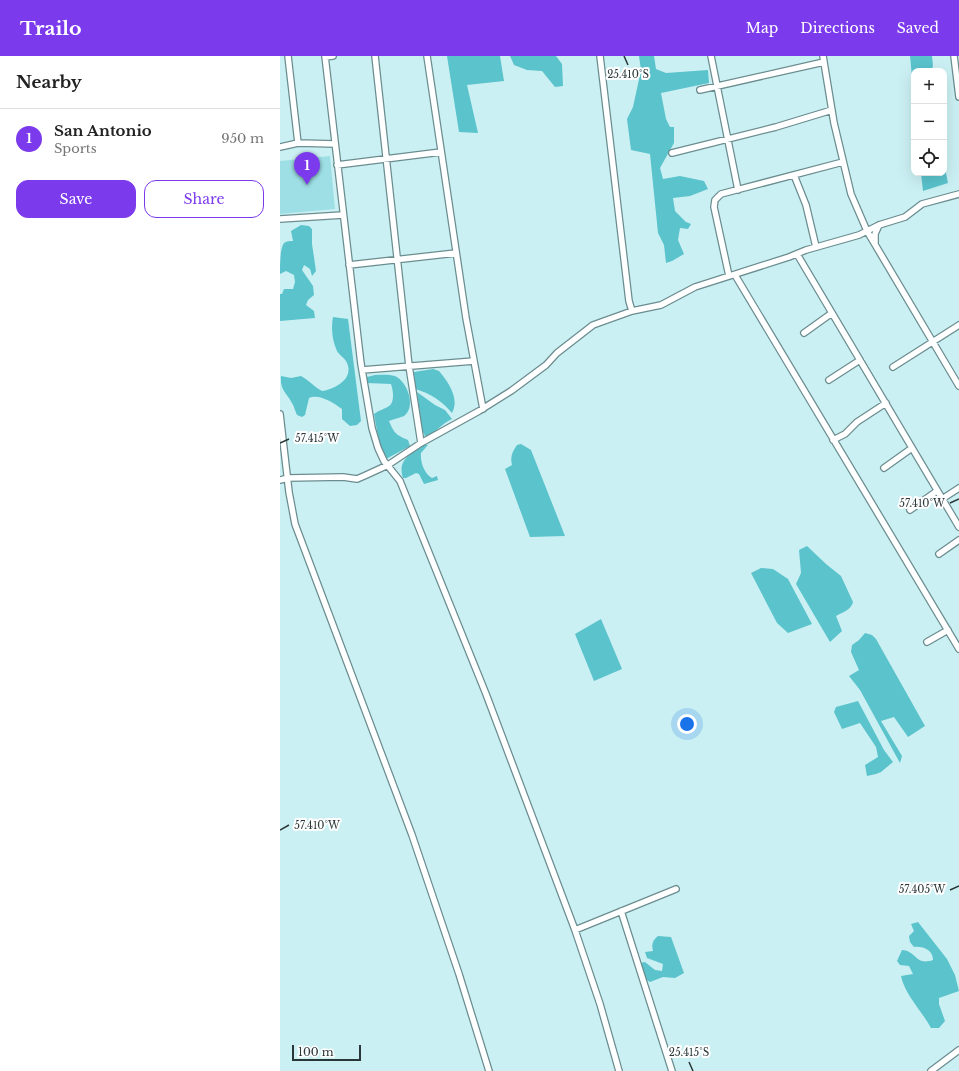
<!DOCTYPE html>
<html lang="en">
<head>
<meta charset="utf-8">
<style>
	body { margin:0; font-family:"Libre Baskerville",serif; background:#f6f6f6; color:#222 }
	.controls { position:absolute; right:12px; top:12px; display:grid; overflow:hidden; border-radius:8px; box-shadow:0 4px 16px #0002 }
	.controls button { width:36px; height:36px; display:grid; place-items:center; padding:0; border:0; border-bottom:1px solid #e0e0e0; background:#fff; color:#222; font:20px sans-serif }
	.scale { position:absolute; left:12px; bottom:10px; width:69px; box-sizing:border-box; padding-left:4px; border:2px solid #293738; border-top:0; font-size:11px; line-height:14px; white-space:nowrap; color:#293738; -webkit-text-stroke:3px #fff; paint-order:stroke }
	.you { position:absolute; left:407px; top:668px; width:14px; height:14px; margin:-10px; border:3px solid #fff; border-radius:50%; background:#1a73e8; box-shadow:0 0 0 6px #1a73e833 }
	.badge { display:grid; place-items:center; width:26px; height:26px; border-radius:50%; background:#7c3aed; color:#fff; font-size:13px; font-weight:700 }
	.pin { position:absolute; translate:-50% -33px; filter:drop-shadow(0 1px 2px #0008) }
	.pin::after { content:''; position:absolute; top:21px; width:14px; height:12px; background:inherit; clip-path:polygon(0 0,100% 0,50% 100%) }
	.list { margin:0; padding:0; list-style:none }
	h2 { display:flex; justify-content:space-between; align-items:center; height:52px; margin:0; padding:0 16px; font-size:17px }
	h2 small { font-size:13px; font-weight:400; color:#767676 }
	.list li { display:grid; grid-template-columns:26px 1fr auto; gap:12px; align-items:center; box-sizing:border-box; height:60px; padding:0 16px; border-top:1px solid #e0e0e0 }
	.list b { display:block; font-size:15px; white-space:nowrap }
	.list p { margin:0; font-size:13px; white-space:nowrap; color:#767676 }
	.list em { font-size:13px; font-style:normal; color:#767676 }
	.actions { display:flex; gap:8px; padding:12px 16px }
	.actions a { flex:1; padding:9px 0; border:1px solid #7c3aed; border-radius:12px; text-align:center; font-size:14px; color:#7c3aed }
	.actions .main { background:#7c3aed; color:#fff }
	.icon { flex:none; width:22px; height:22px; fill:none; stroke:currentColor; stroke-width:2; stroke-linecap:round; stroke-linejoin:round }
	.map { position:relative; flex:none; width:679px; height:1015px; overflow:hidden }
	header { display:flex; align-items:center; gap:24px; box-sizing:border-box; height:56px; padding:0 20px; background:#7c3aed; color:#fff }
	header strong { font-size:19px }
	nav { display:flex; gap:22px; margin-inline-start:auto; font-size:14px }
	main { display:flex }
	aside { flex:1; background:#fff }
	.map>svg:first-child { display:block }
	.green { fill:#9ddfe5 }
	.forest { fill:#5ac3cc }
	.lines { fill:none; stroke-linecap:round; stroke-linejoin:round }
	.minor-casing { stroke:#6b8d90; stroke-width:8 }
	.minor { stroke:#fff; stroke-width:5.5 }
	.ticks { fill:none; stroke:#293738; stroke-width:1.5 }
	.ticks-label { font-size:10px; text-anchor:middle; fill:#293738; stroke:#fff; stroke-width:4; stroke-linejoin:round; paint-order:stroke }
</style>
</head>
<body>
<header>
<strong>Trailo</strong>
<nav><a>Map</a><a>Directions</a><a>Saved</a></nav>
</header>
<main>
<aside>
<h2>Nearby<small></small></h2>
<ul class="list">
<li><span class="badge">1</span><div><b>San Antonio</b><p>Sports</p></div><em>950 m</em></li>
</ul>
<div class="actions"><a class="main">Save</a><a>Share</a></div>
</aside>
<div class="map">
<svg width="679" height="1015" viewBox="0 0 679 1015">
	<rect width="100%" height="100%" fill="#cbf0f3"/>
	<path class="green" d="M50 100 55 153 0 158V105Z"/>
	<path class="forest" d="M167 0H220L224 25 187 29 198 77 179 76Z
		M230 0H276L282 8 283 30 275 31 262 15 247 14 234 9Z
		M359 0H374L376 13 386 17 428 14 429 27 381 37 386 63 390 71H394V87L380 112 383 123 400 120 424 125 428 133 410 140 393 142 395 155 406 166 411 168 408 173 400 172 398 184 404 198 392 205 386 207 384 189 378 177 370 98 351 94 347 63 353 51 361 14Z
		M630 0H652L653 10 651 15H634V42Z
		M664 107 668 127 643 135 641 117H664Z
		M21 169 29 170 32 173V188L36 215 32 220 30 213 24 209 22 214 33 230 34 239 28 244 26 249 34 255 35 262 0 265V238H2L4 233H13L15 226 14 219 6 215 0 218C0 210 0 192 4 187 7 185 10 185 13 185L11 175Z
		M53 261 68 263 81 365 77 369 70 370 62 363V353C54 347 39 337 29 342L25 359 22 361 17 359C15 355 14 350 12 347 6 336 0 334 1 320L11 322 21 320C29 324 34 331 42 335 55 333 74 323 67 307 65 302 59 299 57 295 52 284 51 272 53 261Z
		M153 313 159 315C168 326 180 342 172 357 162 345 150 337 135 333L134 316Z
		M95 319C102 319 111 318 117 321 128 328 136 351 124 360 120 362 113 363 109 365 114 377 116 379 128 384L130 390 106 403 99 386 94 358C99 354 105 353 109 350 115 346 113 334 111 328L87 327 85 323 87 321Z
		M137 336 155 349 165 354 172 363C161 368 156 376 146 382L142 374Z
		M241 388 251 394 285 480 250 481 225 413 232 409C230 401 232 396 237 389Z
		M144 389H148L147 390 141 397C140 405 144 418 152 422L157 420 158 424 144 428 139 418 136 417 126 422H123C117 403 131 398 144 389Z
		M527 490 546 508 561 520 573 546C571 554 563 556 556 560L562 575 550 586 516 528 521 517 519 494Z
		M481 512 493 513 508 523 532 568 508 577 497 567 471 517Z
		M321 563 342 613 314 625 295 578Z
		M585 577 592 579 596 583 645 670 628 681 614 661 601 665 622 700 620 707 580 634 569 620 579 614 571 596 572 589 579 584Z
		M578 645 604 694 613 706 601 716 596 718 587 720 585 709 598 701 596 691 580 667 562 673 554 656 556 651Z
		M638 866 667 903 675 919 679 935 659 942V948L665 965 659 972H651C642 955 625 939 621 920L633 918 629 910 620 909 617 905 622 894C637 895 635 910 653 904 653 894 643 890 634 891L630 886 629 880 634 875 631 868Z
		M378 880 391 881 404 917 395 922 383 921 370 926 365 923 360 907 365 906 375 914 382 915 383 908 367 902 365 896 373 895C371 888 373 884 378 880Z"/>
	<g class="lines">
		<g class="minor-casing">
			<path id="minor" d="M8 0 18 87
				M45 0 81 308 92 372 98 392 104 405 120 425 206 638 295 874 320 948 339 1015
				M95 0 129 310 141 387
				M147 0 186 262 203 353
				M320 0 349 245 352 255
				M431 0 458 134
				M543 0 554 67 571 138 587 175 679 330
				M674 0 679 41
				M45 1 53 0
				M420 34 544 6
				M0 91 18 87 55 88
				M392 97 496 71 552 54
				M57 109 161 96
				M514 119 526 149 536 191
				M0 163 63 159
				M595 188V178L599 169
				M517 198 679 471
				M69 209 176 197
				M455 219 679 593
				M449 220 434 151 435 144 441 138 563 106
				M524 277 552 257
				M613 311 679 269
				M82 314 194 305
				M549 324 580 304
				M0 358 9 436 15 468 132 779 179 918 209 1015
				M553 384 565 378 577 366 606 347
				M604 412 632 392
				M0 424 8 422 63 421 77 423 84 420 108 409 141 387 199 355 231 335 266 309 277 297 313 269 352 255 381 249 415 231 509 201 526 194 579 179 599 169 625 161 642 148 679 138
				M662 443 679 432
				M630 454 657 435
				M659 498 679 484
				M647 586 668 574
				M341 855 392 1015
				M295 874 396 833
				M651 1015 679 994"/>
		</g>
		<use href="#minor" class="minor"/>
	</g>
	<path class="ticks" d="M344 0 348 9M0 387 9 383M670 447 679 443M0 774 9 769M670 834 679 830M409 1006 413 1015"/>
	<g class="ticks-label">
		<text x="348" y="22">25.410°S</text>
		<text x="37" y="386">57.415°W</text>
		<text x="642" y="451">57.410°W</text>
		<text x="37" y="773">57.410°W</text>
		<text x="642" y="837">57.405°W</text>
		<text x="409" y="1000">25.415°S</text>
	</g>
</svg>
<div class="controls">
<button>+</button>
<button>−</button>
<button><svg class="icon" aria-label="locate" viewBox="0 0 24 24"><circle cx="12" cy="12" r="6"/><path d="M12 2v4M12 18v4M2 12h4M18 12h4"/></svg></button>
</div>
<div class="scale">100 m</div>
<div class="you"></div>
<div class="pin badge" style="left:27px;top:129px">1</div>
</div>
</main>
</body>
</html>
